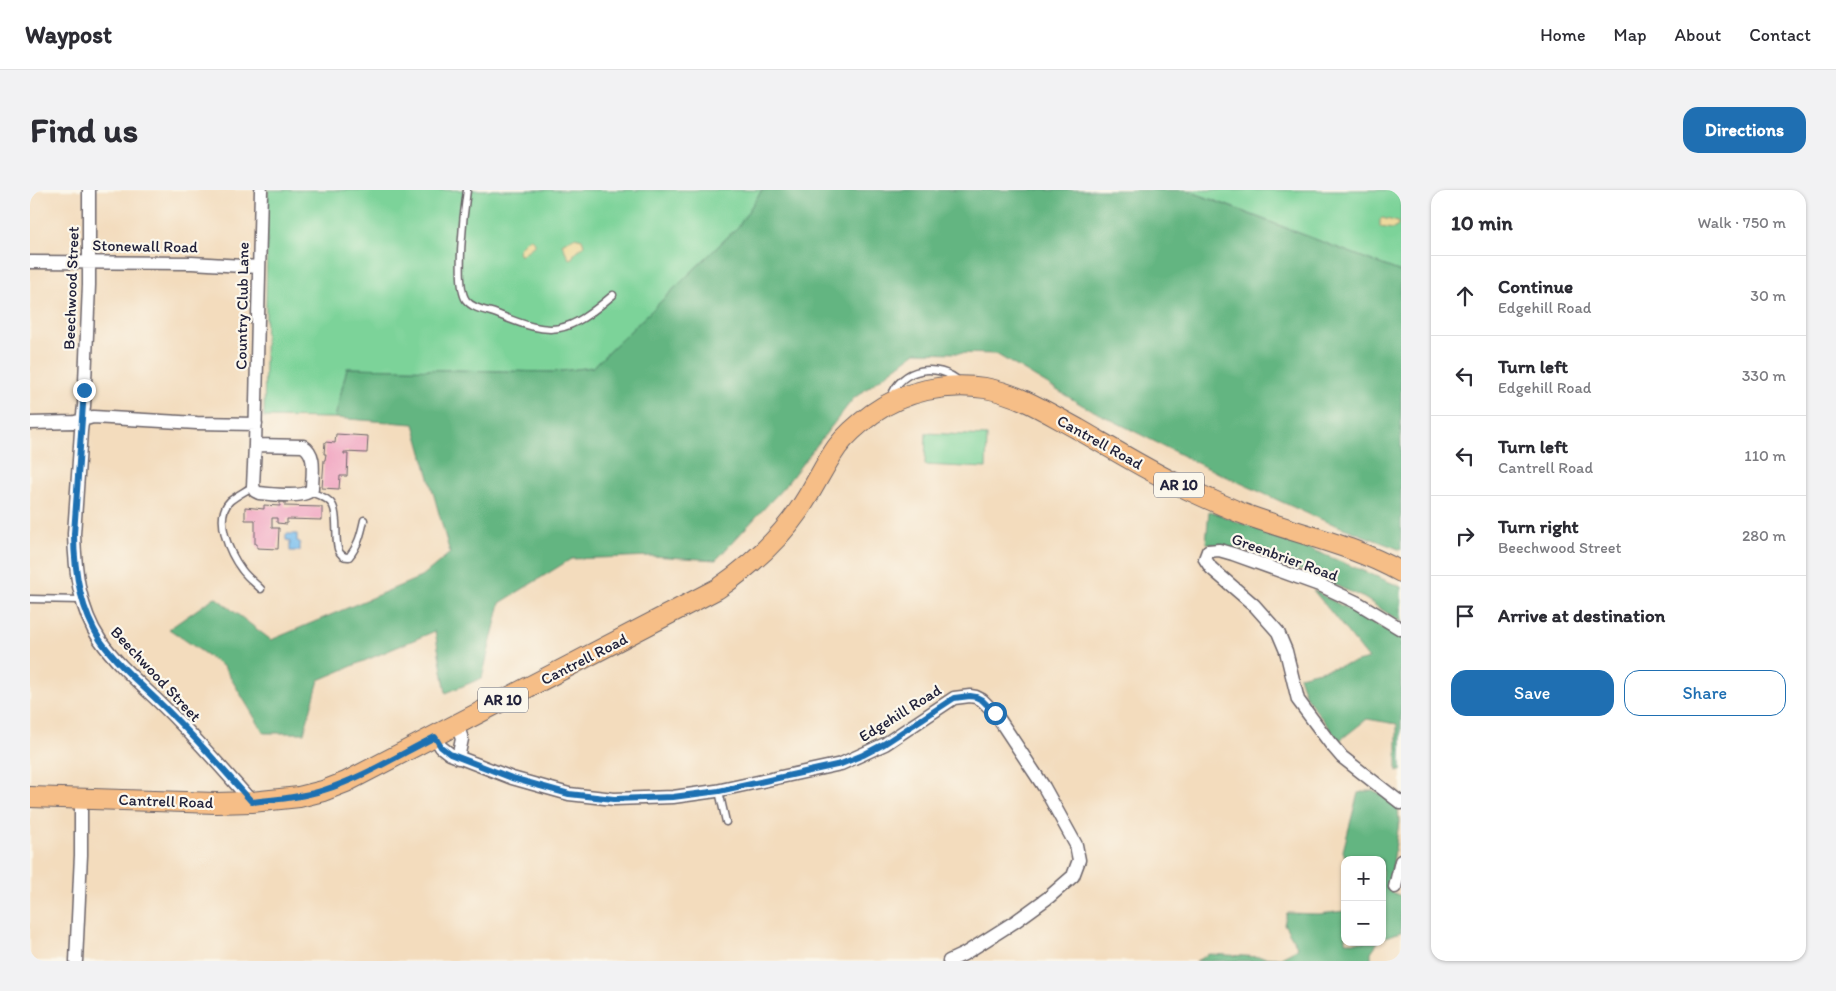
<!DOCTYPE html>
<html lang="en">
<head>
<meta charset="utf-8">
<style>
	body { margin:0; font-family:Itim,sans-serif; background:#f2f2f3; color:#2b2b33 }
	.controls { position:absolute; right:15px; bottom:15px; display:grid; overflow:hidden; border-radius:10px; box-shadow:0 1px 4px #0004 }
	.controls button { width:45px; height:45px; display:grid; place-items:center; padding:0; border:0; border-bottom:1px solid #e1e1e2; background:#fff; color:#2b2b33; font:25px sans-serif }
	.stop { position:absolute; width:15px; height:15px; margin:-11px; border:4px solid #1f6fb2; border-radius:50%; background:#fff }
	.stop.end { background:#1f6fb2; border-color:#fff; box-shadow:0 1px 5px #0008 }
	.list { margin:0; padding:0; list-style:none }
	h2 { display:flex; justify-content:space-between; align-items:center; height:65px; margin:0; padding:0 20px; font-size:21px }
	h2 small { font-size:16px; font-weight:400; color:#7c7c81 }
	.list li { display:grid; grid-template-columns:32px 1fr auto; gap:15px; align-items:center; box-sizing:border-box; height:80px; padding:0 20px; border-top:1px solid #e1e1e2 }
	.list b { display:block; font-size:19px; white-space:nowrap }
	.list p { margin:0; font-size:16px; white-space:nowrap; color:#7c7c81 }
	.list em { font-size:16px; font-style:normal; color:#7c7c81 }
	.actions { display:flex; gap:10px; padding:15px 20px }
	.actions a { flex:1; padding:11px 0; border:1px solid #1f6fb2; border-radius:15px; text-align:center; font-size:18px; color:#1f6fb2 }
	.actions .main { background:#1f6fb2; color:#fff }
	.icon { flex:none; width:28px; height:28px; fill:none; stroke:currentColor; stroke-width:2; stroke-linecap:round; stroke-linejoin:round }
	.map { position:relative; flex:none; width:1371px; height:771px; overflow:hidden; border-radius:15px }
	header { display:flex; align-items:center; gap:30px; box-sizing:border-box; height:70px; padding:0 25px; background:#fff; border-bottom:1px solid #e1e1e2 }
	header strong { font-size:24px }
	nav { display:flex; gap:28px; margin-inline-start:auto; font-size:18px }
	.intro { display:flex; align-items:center; justify-content:space-between; box-sizing:border-box; height:120px; padding:0 30px }
	h1 { margin:0; font-size:35px }
	.button { padding:12px 22px; border-radius:15px; background:#1f6fb2; color:#fff; font-size:18px; font-weight:700 }
	main { display:flex; gap:30px; padding:0 30px }
	aside { flex:1; background:#fff; border-radius:15px; box-shadow:0 1px 4px #0004 }
	.map>svg:first-child { display:block }
	.green { fill:#7bd399; stroke:#4e7a6a }
	.forest { fill:#64b581; stroke:#436c5e }
	.sand { fill:#eeda9e; stroke:#887e6c }
	.water { fill:#78beef; stroke:#4d7095 }
	.building { fill:#f1a5c1 }
	.lines { fill:none; stroke-linecap:round; stroke-linejoin:round }
	.service-casing { stroke:#6b6368; stroke-width:9 }
	.minor-casing { stroke:#6b6368; stroke-width:15 }
	.primary-casing { stroke:#6b6368; stroke-width:22 }
	.service { stroke:#fff; stroke-width:6 }
	.minor { stroke:#fff; stroke-width:12 }
	.primary { stroke:#f6be87; stroke-width:20 }
	.route { stroke:#1f6fb2; stroke-width:6 }
	.labels { text-anchor:middle; dominant-baseline:central; stroke-width:4.5; stroke-linejoin:round; paint-order:stroke }
	.shield { fill:#fbf7ec; stroke:#636270; stroke-width:1 }
	.shield-label { font-size:15px; font-weight:bold; fill:#22223b }
	.street-label { font-size:16px; fill:#22223b; stroke:#fbf7ec }
</style>
</head>
<body>
<header>
<strong>Waypost</strong>
<nav><a>Home</a><a>Map</a><a>About</a><a>Contact</a></nav>
</header>
<div class="intro"><h1>Find us</h1><a class="button">Directions</a></div>
<main>
<div class="map">
<svg width="1371" height="771" viewBox="0 0 1371 771">
	<rect width="100%" height="100%" fill="#fbf7ec"/>
	<filter id="ink" filterUnits="userSpaceOnUse"><feTurbulence type="fractalNoise" baseFrequency=".02" numOctaves="2"/><feDisplacementMap in="SourceGraphic" scale="10" xChannelSelector="R" yChannelSelector="G"/><feConvolveMatrix kernelMatrix="1 2 1 2 8 2 1 2 1" color-interpolation-filters="sRGB"/></filter>
	<filter id="wash" filterUnits="userSpaceOnUse"><feTurbulence type="fractalNoise" baseFrequency=".0096" numOctaves="4" result="noise"/><feDisplacementMap in="SourceGraphic" scale="20" xChannelSelector="R" yChannelSelector="G"/><feGaussianBlur stdDeviation="1.12" result="paint"/><feColorMatrix in="noise" values="0 0 0 0 0 0 0 0 0 0 0 0 0 0 0 0 0 1.4 0 .05"/><feComposite in="paint" operator="in"/></filter>
	<g filter="url(#wash)">
		<rect width="100%" height="100%" fill="#f3dcbd"/>
		<path class="green" d="M238 0H732L708 37 563 177 524 182 317 178 305 228 234 227Z
			M1156 0H1371V82L1178 8Z
			M896 243 957 246 956 278 895 275Z"/>
		<path class="forest" d="M732 0H1156L1371 82V360L1285 327 1171 275 1052 215 966 164 886 162 823 209 754 297 686 370 622 366 541 369 470 413 452 488 416 503 405 441 289 490 274 543H234L194 477 139 439 185 407 241 450 391 387 420 363 384 234 305 228 317 178 524 182 563 177 708 37Z
			M1179 321 1271 355 1369 396 1371 397V432L1334 408 1236 365 1176 353Z
			M1283 400 1371 448V581H1367V534L1337 529 1309 551 1276 507 1269 486 1339 469Z
			M1343 600 1368 616 1369 632 1359 701 1371 706V742L1352 748V670H1316L1313 661 1328 603Z
			M1315 721V752H1348L1341 762V771H1166L1179 764 1249 768 1268 758 1254 734 1257 723 1289 724Z"/>
		<path class="sand" d="M1352 28 1368 32V36L1363 39 1350 37V30Z
			M544 47 552 49 554 55 545 63 542 68 539 69 532 54Z
			M498 49H501L506 54 490 66 488 62 490 57Z"/>
		<path class="water" d="M256 344H267V351L270 352V361H260V351L256 350Z"/>
		<g id="blocks">
			<path class="building" d="M306 244 338 246 337 263 314 262V264H318L317 286H310L309 299 292 298 294 270H295L296 264H294L295 252 305 253Z
				M250 312H255V316L292 317V330L257 329V334L247 333V328H242V338H249L248 359 227 358V354H225V330H215V317L234 319V315L250 316Z"/>
		</g>
	</g>
	<g filter="url(#ink)">
		<use href="#blocks" fill-opacity="0" stroke="#6b6368" stroke-width="1"/>
		<g class="lines">
			<g class="service-casing">
				<path id="service" d="M437 0C434 20 425 95 436 110 443 119 456 120 467 124 524 148 537 144 583 105
					M861 207C871 177 908 172 930 192
					M223 296C216 301 207 305 200 311 183 328 200 364 212 380 217 387 225 393 231 399
					M280 302C288 305 299 308 303 316 311 332 299 368 319 367 328 356 331 344 334 330
					M0 409 51 410
					M689 601 696 632"/>
			</g>
			<g class="minor-casing">
				<path id="minor" d="M59 0V95L54 216 51 241 44 344C45 380 49 419 70 450 91 480 122 503 147 530 173 556 197 584 222 612
					M0 72 162 73 229 77
					M0 233 45 232 63 227 167 233 226 234
					M225 255 231 0
					M225 255 273 256C287 264 282 284 282 299 275 309 242 304 229 303L225 301 223 296Z
					M1371 439 1328 413 1292 396 1203 364 1189 360 1178 361 1175 369 1181 378 1224 415 1248 442 1256 461 1268 510 1300 553 1312 567 1371 613
					M427 534 432 549 428 568
					M405 547 411 557 420 564 482 588 539 604 584 609 643 607 686 601 811 574 855 554 924 508 940 506 946 507 952 510 965 523 1014 597 1046 655 1049 670 1043 686 1019 707 986 731 934 764 919 771
					M1365 697 1371 671
					M46 771 51 665V608"/>
			</g>
			<g class="primary-casing">
				<path id="primary" d="M0 607 186 613 222 612 269 607 293 601 316 592 687 399C719 377 747 352 769 320 783 300 793 277 807 257 816 245 830 233 842 224 874 201 916 192 955 198 989 204 1018 223 1048 239 1088 262 1127 286 1170 305 1183 311 1197 317 1211 323 1264 343 1321 354 1371 382"/>
			</g>
			<use href="#service" class="service"/>
			<use href="#minor" class="minor"/>
			<use href="#primary" class="primary"/>
		</g>
	</g>
	<g class="lines" filter="url(#ink)">
		<path class="route" d="M54 200 44 344C44 380 50 418 70 450 91 480 122 503 147 530 173 556 197 584 222 612 246 609 270 608 294 600 332 588 369 565 405 547L411 557 420 564 482 588 539 604 584 609 643 607 689 601 811 574 833 565 854 554 924 508 940 506 946 507 952 510 965 523"/>
	</g>
	<g class="labels">
		<g class="shield">
			<rect x="1124" y="282.5" width="50" height="25" rx="4"/>
			<rect x="448" y="497.5" width="50" height="25" rx="4"/>
		</g>
		<g class="shield-label">
			<text x="1149" y="295">AR 10</text>
			<text x="473" y="510">AR 10</text>
		</g>
		<g class="street-label">
			<text transform="translate(115 56) rotate(1)">Stonewall Road</text>
			<text transform="translate(41 98) rotate(-88)">Beechwood Street</text>
			<text transform="translate(212 116) rotate(-89)">Country Club Lane</text>
			<text transform="translate(1070 252) rotate(29)">Cantrell Road</text>
			<text transform="translate(1255 367) rotate(20)">Greenbrier Road</text>
			<text transform="translate(554 469) rotate(-27)">Cantrell Road</text>
			<text transform="translate(126 484) rotate(47)">Beechwood Street</text>
			<text transform="translate(870 523) rotate(-32)">Edgehill Road</text>
			<text transform="translate(136 611) rotate(2)">Cantrell Road</text>
		</g>
	</g>
</svg>
<div class="controls">
<button>+</button>
<button>−</button>
</div>
<div class="stop" style="left:965px;top:523px"></div>
<div class="stop end" style="left:54px;top:200px"></div>
</div>
<aside>
<h2>10 min<small>Walk · 750 m</small></h2>
<ul class="list">
<li><svg class="icon" aria-label="ahead" viewBox="0 0 24 24"><path d="M12 20V5M6 11l6-6 6 6"/></svg><div><b>Continue</b><p>Edgehill Road</p></div><em>30 m</em></li>
<li><svg class="icon" aria-label="left" viewBox="0 0 24 24"><path d="M17 20v-9H6M10 6l-5 5 5 5"/></svg><div><b>Turn left</b><p>Edgehill Road</p></div><em>330 m</em></li>
<li><svg class="icon" aria-label="left" viewBox="0 0 24 24"><path d="M17 20v-9H6M10 6l-5 5 5 5"/></svg><div><b>Turn left</b><p>Cantrell Road</p></div><em>110 m</em></li>
<li><svg class="icon" aria-label="right" viewBox="0 0 24 24"><path d="M7 20v-9h11M14 6l5 5-5 5"/></svg><div><b>Turn right</b><p>Beechwood Street</p></div><em>280 m</em></li>
<li><svg class="icon" aria-label="arrive" viewBox="0 0 24 24"><path d="M6 21V4h12l-3 4 3 4H6"/></svg><div><b>Arrive at destination</b></div></li>
</ul>
<div class="actions"><a class="main">Save</a><a>Share</a></div>
</aside>
</main>
</body>
</html>
